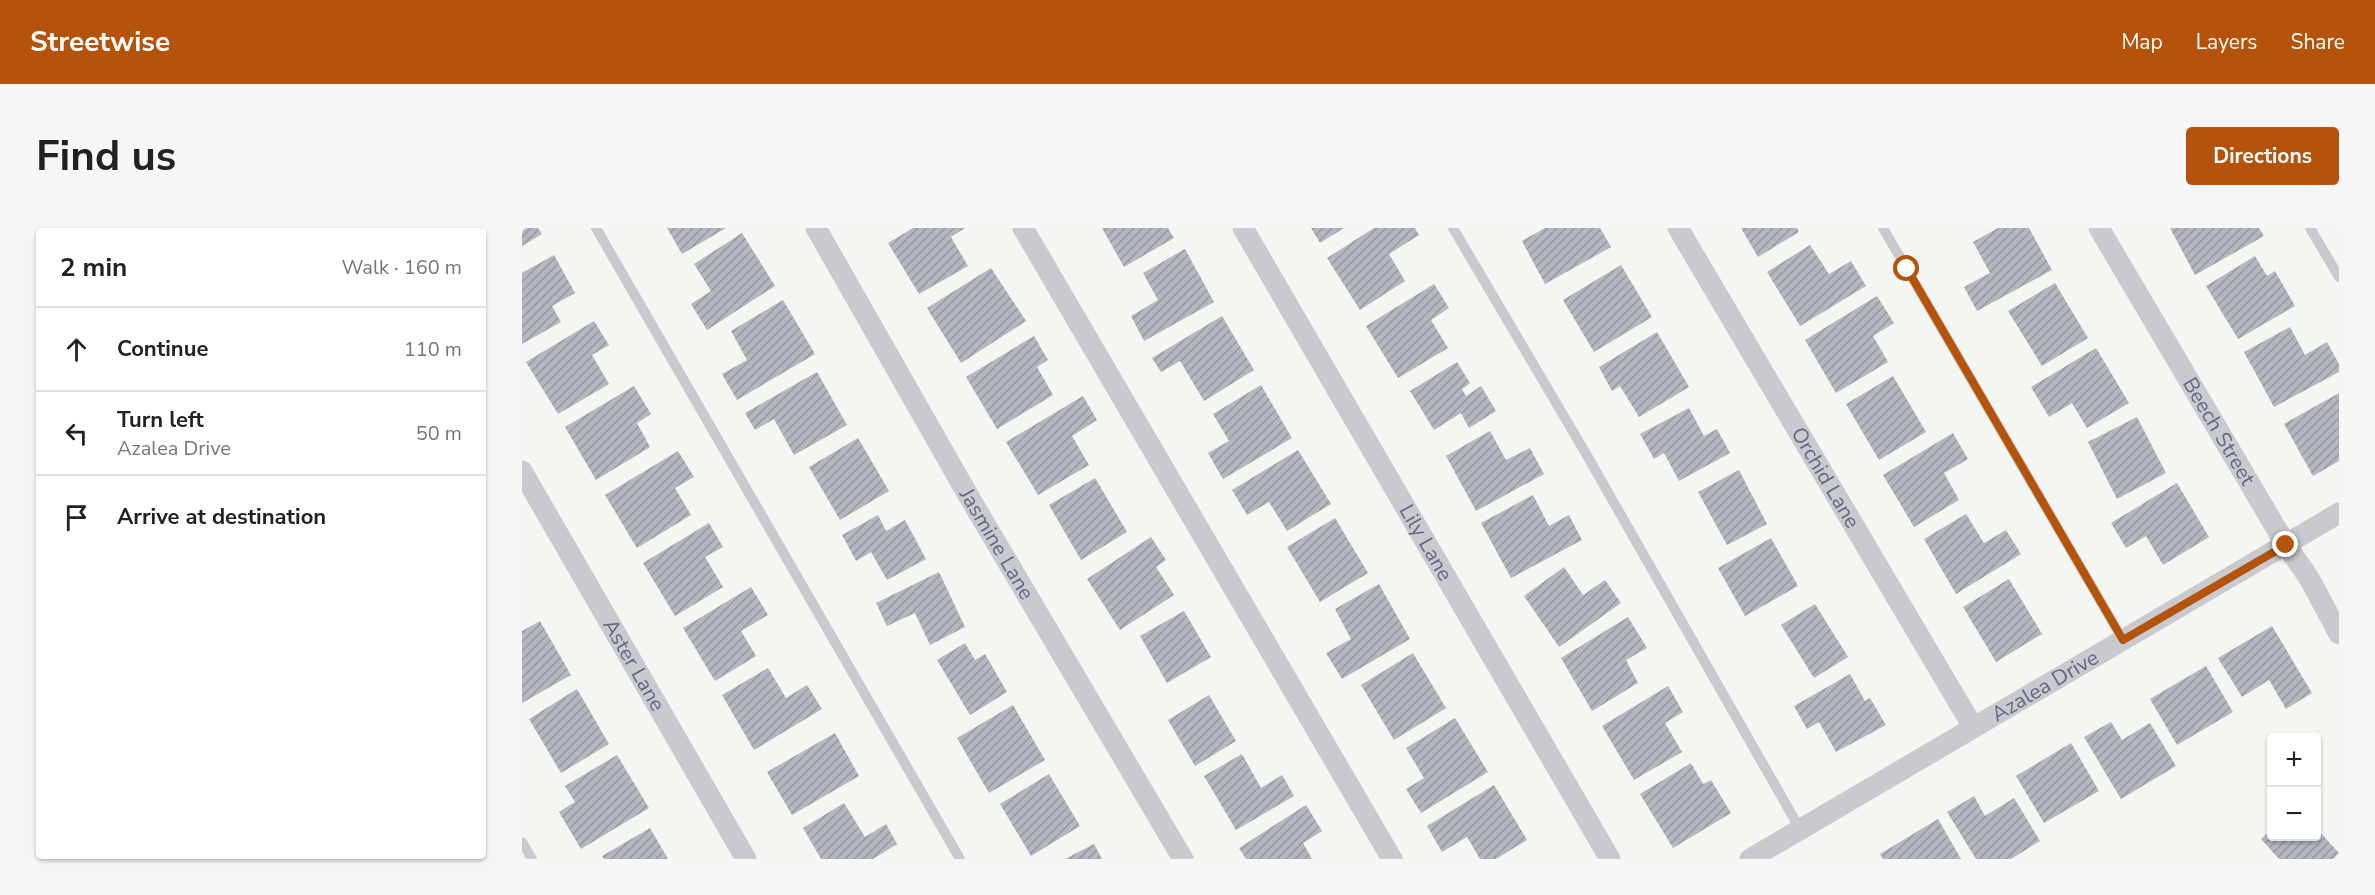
<!DOCTYPE html>
<html lang="en">
<head>
<meta charset="utf-8">
<style>
	body { margin:0; font-family:"Nunito Sans",sans-serif; background:#f6f6f6; color:#222 }
	.controls { position:absolute; right:18px; bottom:18px; display:grid; overflow:hidden; border-radius:6px; box-shadow:0 2px 4px #0004 }
	.controls button { width:54px; height:54px; display:grid; place-items:center; padding:0; border:0; border-bottom:2px solid #e0e0e0; background:#fff; color:#222; font:30px sans-serif }
	.stop { position:absolute; width:18px; height:18px; margin:-14px; border:4px solid #b45309; border-radius:50%; background:#fff }
	.stop.end { background:#b45309; border-color:#fff; box-shadow:0 2px 6px #0008 }
	.list { margin:0; padding:0; list-style:none }
	h2 { display:flex; justify-content:space-between; align-items:center; height:78px; margin:0; padding:0 24px; font-size:26px }
	h2 small { font-size:20px; font-weight:400; color:#767676 }
	.list li { display:grid; grid-template-columns:39px 1fr auto; gap:18px; align-items:center; box-sizing:border-box; height:84px; padding:0 24px; border-top:2px solid #e0e0e0 }
	.list b { display:block; font-size:22px; white-space:nowrap }
	.list p { margin:0; font-size:20px; white-space:nowrap; color:#767676 }
	.list em { font-size:20px; font-style:normal; color:#767676 }
	.icon { flex:none; width:33px; height:33px; fill:none; stroke:currentColor; stroke-width:2; stroke-linecap:round; stroke-linejoin:round }
	.map { position:relative; flex:none; width:1817px; height:631px; overflow:hidden; border-radius:6px }
	header { display:flex; align-items:center; gap:36px; box-sizing:border-box; height:84px; padding:0 30px; background:#b45309; color:#fff }
	header strong { font-size:28px }
	nav { display:flex; gap:33px; margin-inline-start:auto; font-size:21px }
	.intro { display:flex; align-items:center; justify-content:space-between; box-sizing:border-box; height:144px; padding:0 36px }
	h1 { margin:0; font-size:42px }
	.button { padding:15px 27px; border-radius:6px; background:#b45309; color:#fff; font-size:21px; font-weight:700 }
	main { display:flex; gap:36px; padding:0 36px }
	aside { flex:1; background:#fff; border-radius:6px; box-shadow:0 2px 4px #0004 }
	.map>svg:first-child { display:block }
	.building { fill:url(#building-hatch) }
	.lines { fill:none; stroke-linecap:round; stroke-linejoin:round }
	.lane { stroke:#c9cacf; stroke-width:10 }
	.street { stroke:#c9cacf; stroke-width:21 }
	.route { stroke:#b45309; stroke-width:8 }
	.labels { text-anchor:middle; dominant-baseline:central; stroke-width:6; stroke-linejoin:round; paint-order:stroke }
	.street-label { font-size:21px; fill:#636984; stroke:#fff }
</style>
</head>
<body>
<header>
<strong>Streetwise</strong>
<nav><a>Map</a><a>Layers</a><a>Share</a></nav>
</header>
<div class="intro"><h1>Find us</h1><a class="button">Directions</a></div>
<main>
<aside>
<h2>2 min<small>Walk · 160 m</small></h2>
<ul class="list">
<li><svg class="icon" aria-label="ahead" viewBox="0 0 24 24"><path d="M12 20V5M6 11l6-6 6 6"/></svg><div><b>Continue</b></div><em>110 m</em></li>
<li><svg class="icon" aria-label="left" viewBox="0 0 24 24"><path d="M17 20v-9H6M10 6l-5 5 5 5"/></svg><div><b>Turn left</b><p>Azalea Drive</p></div><em>50 m</em></li>
<li><svg class="icon" aria-label="arrive" viewBox="0 0 24 24"><path d="M6 21V4h12l-3 4 3 4H6"/></svg><div><b>Arrive at destination</b></div></li>
</ul>
</aside>
<div class="map">
<svg width="1817" height="631" viewBox="0 0 1817 631">
	<defs>
		<pattern id="building-hatch" width="6" height="6" patternUnits="userSpaceOnUse" patternTransform="scale(1.5)"><rect width="6" height="6" fill="#b4b7bf"/><path d="M-1 1l2-2M0 6l6-6M5 7l2-2" fill="none" stroke="#9699a1"/></pattern>
	</defs>
	<rect width="100%" height="100%" fill="#f4f6f1"/>
	<path class="building" d="M0 0H16L20 6 0 18Z
		M145 0H204L160 26Z
		M391 0H443L429 9 446 38 397 66 366 15Z
		M580 0H646L652 10 602 39Z
		M789 0H822L798 15Z
		M852 0H893L897 7 867 26 883 53 838 82 805 30Z
		M1023 0H1078L1089 19 1023 56 1000 13Z
		M1219 0H1275L1277 4 1236 29Z
		M1476 0H1507L1530 42 1455 83 1442 59 1468 45 1451 14Z
		M1648 0H1737L1742 8 1673 47Z
		M220 5 253 58 185 102 169 76 189 63 172 36Z
		M1288 17 1307 46 1329 33 1344 58 1278 98 1245 44Z
		M663 21 692 74 622 113 609 88 636 72 621 45Z
		M32 27 53 65 30 78 39 94 0 116V45Z
		M1733 28 1745 48 1753 43 1773 78 1716 111 1684 58Z
		M1099 37 1130 89 1072 124 1041 72Z
		M469 40 504 93 439 135 405 80Z
		M1533 55 1566 110 1520 138 1486 83Z
		M912 56 927 80 909 92 926 120 876 150 844 98Z
		M1355 68 1372 95 1351 108 1366 134 1314 165 1283 112Z
		M261 72 293 126 215 172 200 146 225 132 209 103Z
		M700 88 732 142 682 173 658 133 639 144 630 130Z
		M72 93 87 117 70 127 87 156 36 186 4 134Z
		M1768 99 1783 127 1805 114 1817 136V144L1752 179 1722 124Z
		M1135 104 1167 159 1117 189 1098 158 1090 163 1077 139Z
		M512 108 526 132 515 139 531 167 475 201 444 149Z
		M1574 120 1607 175 1565 200 1550 175 1527 189 1509 159Z
		M935 134 948 155 940 161 944 168 959 158 974 183 947 200 939 185 912 202 888 163Z
		M295 144 325 197 272 227 252 191 233 202 223 185Z
		M1371 148 1404 204 1357 232 1324 176Z
		M739 157 770 210 701 251 686 225 707 213 691 186Z
		M112 158 129 186 115 195 128 219 74 252 43 199Z
		M1817 165V233L1791 248 1762 196Z
		M561 168 575 192 550 208 567 237 516 267 484 214Z
		M1167 180 1182 208 1195 201 1208 225 1157 253 1142 225 1132 231 1118 206Z
		M1615 189 1644 245 1595 271 1566 214Z
		M968 203 984 232 1008 220 1022 246 954 283 924 228Z
		M1431 205 1446 231 1422 245 1437 272 1392 299 1361 247Z
		M336 210 367 263 318 292 287 239Z
		M776 222 809 276 765 303 747 274 725 287 710 262Z
		M156 223 172 249 153 260 169 287 115 320 83 267Z
		M1217 242 1245 296 1205 317 1176 264Z
		M573 250 605 304 559 332 527 277Z
		M1655 255 1687 309 1641 337 1624 308 1604 320 1589 295Z
		M1011 267 1027 298 1047 287 1060 312 989 350 959 295Z
		M1444 286 1462 315 1484 302 1499 326 1434 366 1402 311Z
		M356 287 364 303 383 292 404 331 365 352 349 324 334 333 320 307Z
		M813 290 846 345 798 374 765 319Z
		M187 295 201 319 183 329 201 359 153 388 121 335Z
		M629 309 644 332 634 339 652 367 598 402 565 351Z
		M1249 310 1276 358 1223 388 1196 340Z
		M1042 339 1061 367 1083 352 1099 375 1037 419 1002 368Z
		M417 344 443 399 408 417 393 385 365 398 354 375Z
		M1487 351 1520 406 1474 434 1441 379Z
		M857 356 888 411 820 451 804 425 829 411 813 381Z
		M229 359 246 387 219 403 234 428 193 453 161 400Z
		M1293 376 1326 429 1292 450 1259 397Z
		M662 383 689 429 645 455 618 408Z
		M1106 389 1125 420 1104 432 1116 455 1070 483 1039 430Z
		M18 393 49 447 0 475V403Z
		M1750 398 1790 465 1764 481 1747 452 1720 469 1696 430Z
		M443 415 453 432 463 426 485 464 448 487 415 432Z
		M891 425 924 480 872 512 839 457Z
		M1684 438 1711 484 1655 517 1628 471Z
		M246 440 264 470 285 457 300 481 232 522 200 467Z
		M1328 446 1343 473 1348 470 1364 497 1314 524 1297 494 1285 501 1272 478Z
		M1146 458 1161 484 1143 495 1160 524 1112 552 1080 498Z
		M55 461 87 516 39 545 7 491Z
		M687 467 714 513 673 538 646 492Z
		M491 477 523 532 467 565 435 510Z
		M933 490 966 544 899 585 884 561 902 550 884 520Z
		M1589 494 1600 512 1628 495 1654 538 1599 571 1562 509Z
		M313 505 337 548 270 587 245 544Z
		M1549 515 1577 563 1522 595 1494 548Z
		M720 526 739 560 760 547 772 568 714 602 682 548Z
		M95 527 127 580 59 621 37 584 53 574 43 558Z
		M1169 535 1181 556 1189 552 1209 585 1151 620 1118 566Z
		M527 546 558 598 509 628 478 576Z
		M972 557 1005 612 974 631H958L945 609 920 624 905 598Z
		M1452 568 1463 588 1492 570 1518 613 1489 631H1454L1425 584Z
		M322 575 343 609 364 596 375 616 351 631H299L281 600Z
		M784 577 800 603 781 615 790 631H724L717 620Z
		M1416 591 1439 631H1361L1358 626Z
		M128 600 146 631H82L80 628Z
		M1794 600 1817 625 1811 631H1757L1739 611 1750 601V608H1794Z
		M572 616 580 631H543Z"/>
	<g class="lines">
		<path class="lane" d="M74 0 438 631
			M931 0 1063 224 1278 601
			M1361 0 1601 412
			M1788 0 1817 49
			M0 614 10 631"/>
		<g class="street">
			<path id="s1" d="M294 0 446 267 661 631"/>
			<path d="M501 0 870 631"/>
			<path id="s2" d="M721 0 1088 631"/>
			<path id="s3" d="M1156 0 1451 499"/>
			<path id="s4" d="M1577 0 1764 317 1787 350 1817 406"/>
			<path id="s5" d="M0 243 224 631"/>
			<path id="s6" d="M1228 631 1817 285"/>
		</g>
	</g>
	<g class="lines">
		<path class="route" d="M1385 41 1601 412 1764 317"/>
	</g>
	<g class="labels">
		<g class="street-label">
			<text stroke="none"><textPath href="#s4" startOffset="236">Beech Street</textPath></text>
			<text stroke="none"><textPath href="#s3" startOffset="290">Orchid Lane</textPath></text>
			<text stroke="none"><textPath href="#s2" startOffset="364">Lily Lane</textPath></text>
			<text stroke="none"><textPath href="#s1" startOffset="364">Jasmine Lane</textPath></text>
			<text stroke="none"><textPath href="#s5" startOffset="224">Aster Lane</textPath></text>
			<text stroke="none"><textPath href="#s6" startOffset="342">Azalea Drive</textPath></text>
		</g>
	</g>
</svg>
<div class="controls">
<button>+</button>
<button>−</button>
</div>
<div class="stop" style="left:1385px;top:41px"></div>
<div class="stop end" style="left:1764px;top:317px"></div>
</div>
</main>
</body>
</html>
